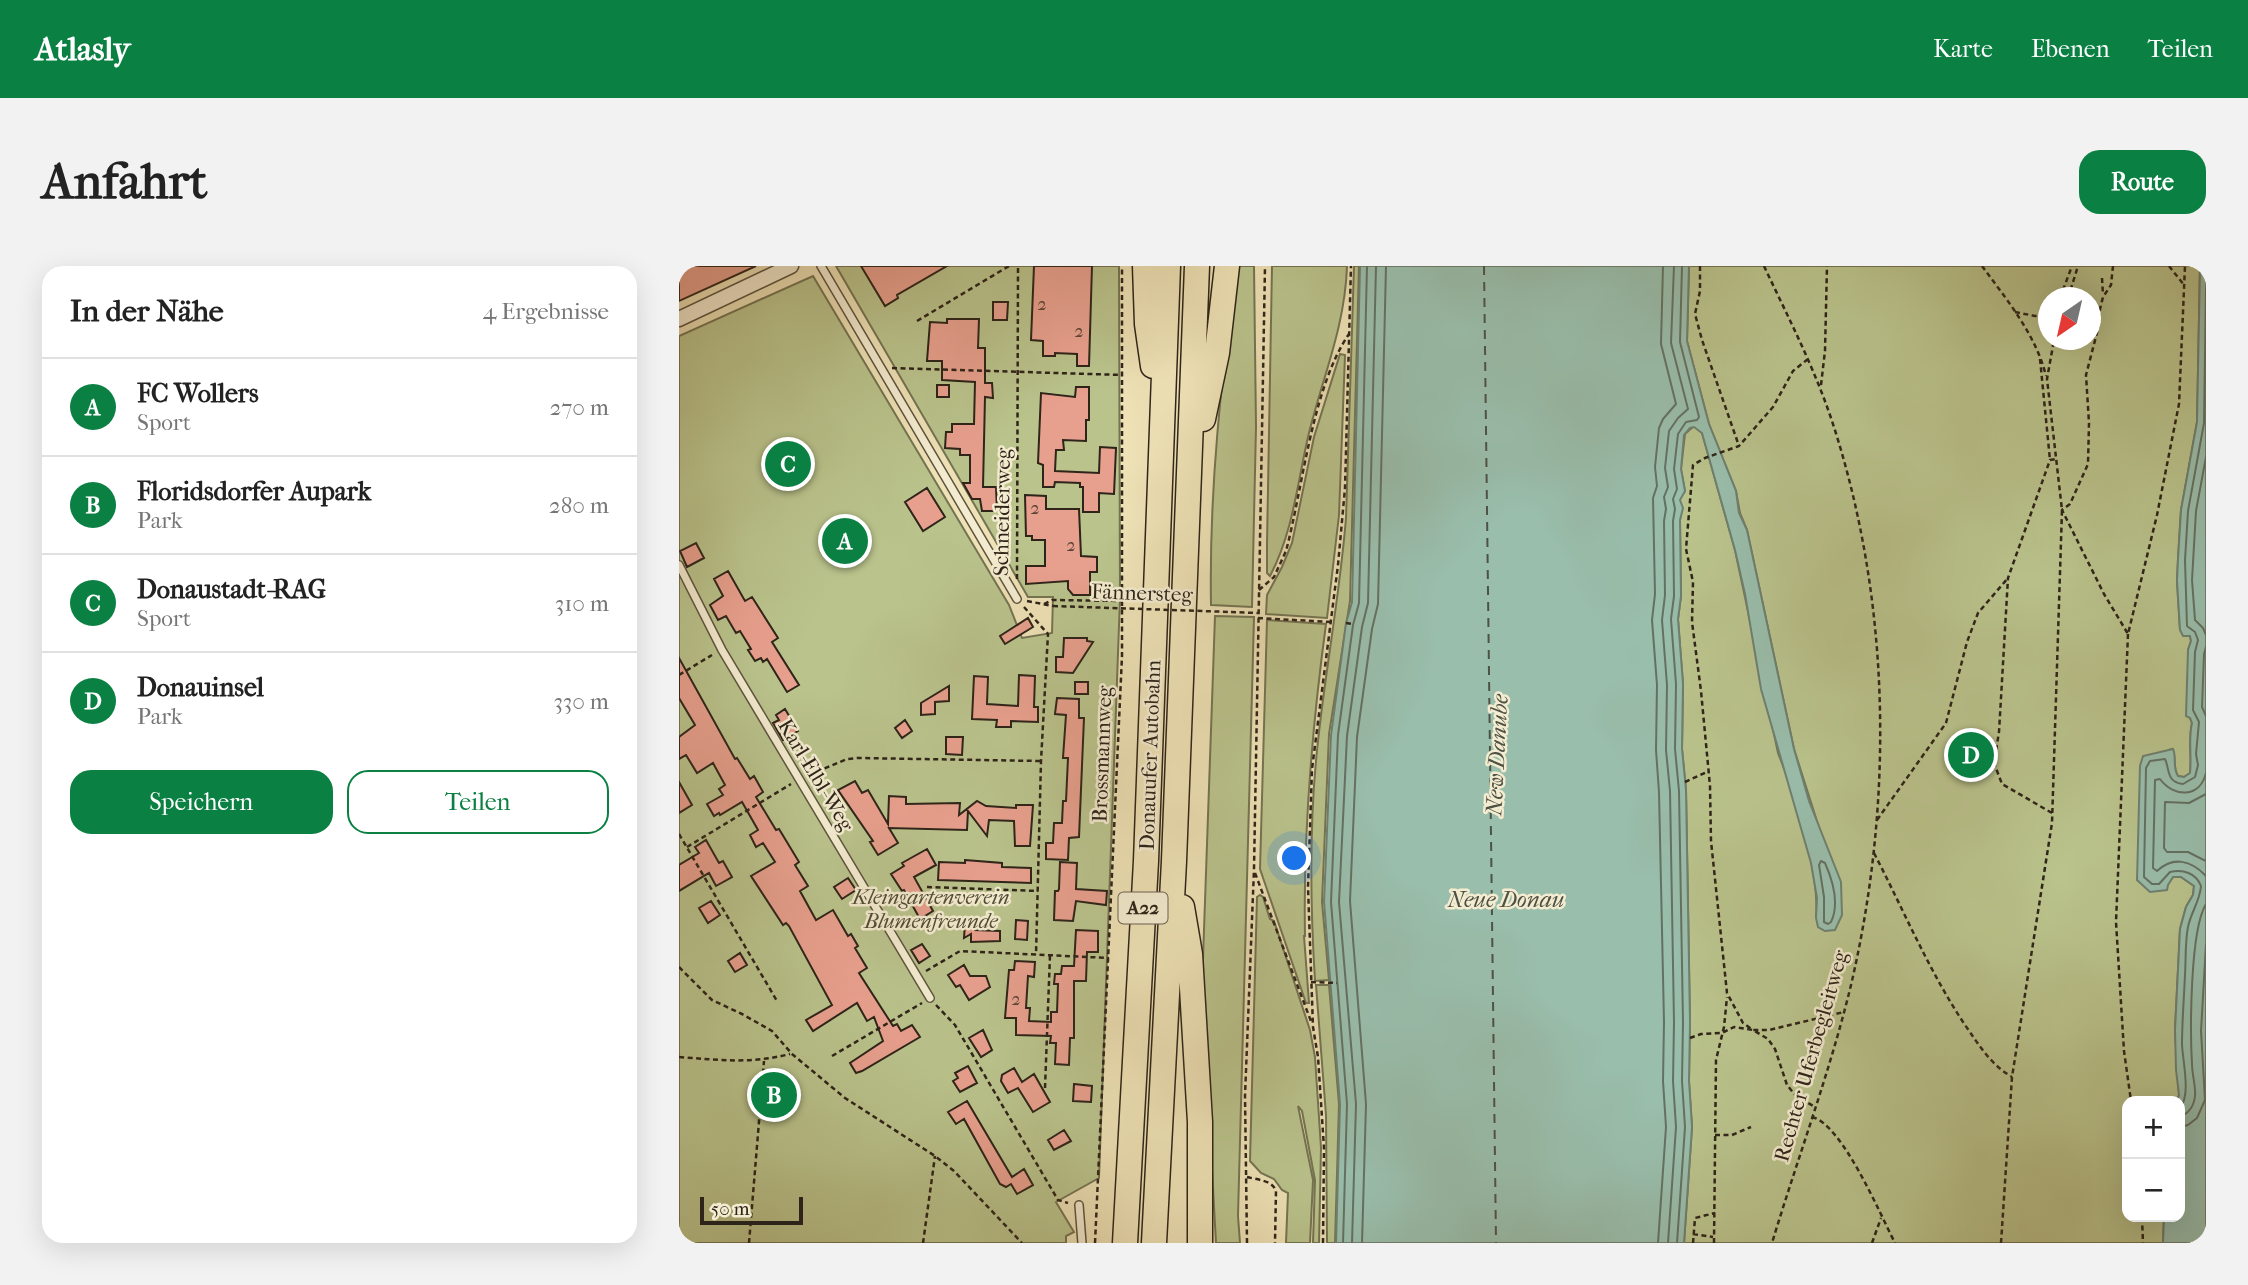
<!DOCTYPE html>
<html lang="de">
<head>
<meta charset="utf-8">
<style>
	body { margin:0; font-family:"IM FELL French Canon",serif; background:#f2f2f2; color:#222 }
	.controls { position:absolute; right:21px; bottom:21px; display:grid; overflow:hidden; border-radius:14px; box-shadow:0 7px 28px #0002 }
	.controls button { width:63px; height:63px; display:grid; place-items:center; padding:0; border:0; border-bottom:2px solid #e0e0e0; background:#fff; color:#222; font:35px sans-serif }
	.compass { position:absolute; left:1359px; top:21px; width:63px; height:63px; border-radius:50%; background:#fff; box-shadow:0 7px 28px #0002; rotate:214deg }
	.scale { position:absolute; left:21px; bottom:18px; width:103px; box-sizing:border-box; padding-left:7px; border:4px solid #2e2419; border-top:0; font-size:19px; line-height:24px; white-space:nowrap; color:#2e2419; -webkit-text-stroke:5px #f4ecd0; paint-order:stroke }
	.you { position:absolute; left:616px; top:593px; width:24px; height:24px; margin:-18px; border:5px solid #fff; border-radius:50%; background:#1a73e8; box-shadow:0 0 0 10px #1a73e833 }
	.badge { display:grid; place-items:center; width:46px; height:46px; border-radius:50%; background:#0b8043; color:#fff; font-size:23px; font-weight:700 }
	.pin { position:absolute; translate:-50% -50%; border:4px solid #fff; box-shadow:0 2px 7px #0006 }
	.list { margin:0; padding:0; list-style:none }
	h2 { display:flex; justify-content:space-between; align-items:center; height:91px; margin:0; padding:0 28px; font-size:30px }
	h2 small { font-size:23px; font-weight:400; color:#767676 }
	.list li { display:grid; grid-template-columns:46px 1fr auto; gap:21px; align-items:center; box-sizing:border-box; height:98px; padding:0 28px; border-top:2px solid #e0e0e0 }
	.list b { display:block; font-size:26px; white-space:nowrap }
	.list p { margin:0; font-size:23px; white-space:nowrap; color:#767676 }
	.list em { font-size:23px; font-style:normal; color:#767676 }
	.actions { display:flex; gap:14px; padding:21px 28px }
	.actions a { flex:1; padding:16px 0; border:2px solid #0b8043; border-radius:21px; text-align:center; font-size:24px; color:#0b8043 }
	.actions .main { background:#0b8043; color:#fff }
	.map { position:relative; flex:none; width:1527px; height:977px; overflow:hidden; border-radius:21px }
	header { display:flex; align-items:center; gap:42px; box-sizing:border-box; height:98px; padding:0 35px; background:#0b8043; color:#fff }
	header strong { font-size:33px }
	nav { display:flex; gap:38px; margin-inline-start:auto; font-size:24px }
	.intro { display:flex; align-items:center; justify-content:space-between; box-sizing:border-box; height:168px; padding:0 42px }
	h1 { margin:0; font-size:49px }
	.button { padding:18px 32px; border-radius:21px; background:#0b8043; color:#fff; font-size:24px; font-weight:700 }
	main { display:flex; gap:42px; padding:0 42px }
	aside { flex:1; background:#fff; border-radius:21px; box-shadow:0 7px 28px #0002 }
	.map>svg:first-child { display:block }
	.green { fill:#bac38c; stroke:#747452; stroke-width:2; fill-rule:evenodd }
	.water { fill:#99beac; stroke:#6e8071; stroke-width:2 }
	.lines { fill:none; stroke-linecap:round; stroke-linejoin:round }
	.shore { stroke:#647162; stroke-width:2 }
	.ferry { stroke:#4e5245; stroke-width:2; stroke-dasharray:9 7; stroke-linecap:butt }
	.building { fill:#e8a08e; stroke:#2e2419; stroke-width:2 }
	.service-casing { stroke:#5e5440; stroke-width:10 }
	.minor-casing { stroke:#5e5440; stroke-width:17 }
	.motorway-casing { stroke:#2e2419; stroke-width:27 }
	.path { stroke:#2e2419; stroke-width:2.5; stroke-dasharray:5 3.5; stroke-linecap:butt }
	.service { stroke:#f4ecd0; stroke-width:7 }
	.minor { stroke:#f4ecd0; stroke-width:14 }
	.motorway { stroke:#eee2b6; stroke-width:24 }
	.path-bridge { stroke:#2e2419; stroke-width:2.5; stroke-dasharray:5 3.5; stroke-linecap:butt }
	.labels { text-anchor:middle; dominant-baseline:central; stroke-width:5; stroke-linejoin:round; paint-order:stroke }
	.number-label { font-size:18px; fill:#5c4336 }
	.shield { fill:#f4ecd0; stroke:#696050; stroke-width:2 }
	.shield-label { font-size:19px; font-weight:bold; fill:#2e2419 }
	.street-label { font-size:21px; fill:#2e2419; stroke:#f4ecd0 }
	.park-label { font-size:21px; font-style:italic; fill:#514c36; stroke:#f4ecd0 }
	.water-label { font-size:23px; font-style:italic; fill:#4e5245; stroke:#f4ecd0 }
</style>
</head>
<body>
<header>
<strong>Atlasly</strong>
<nav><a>Karte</a><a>Ebenen</a><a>Teilen</a></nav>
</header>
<div class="intro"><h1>Anfahrt</h1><a class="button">Route</a></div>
<main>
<aside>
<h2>In der Nähe<small>4 Ergebnisse</small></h2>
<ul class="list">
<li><span class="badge">A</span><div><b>FC Wollers</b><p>Sport</p></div><em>270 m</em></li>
<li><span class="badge">B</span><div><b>Floridsdorfer Aupark</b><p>Park</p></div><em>280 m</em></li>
<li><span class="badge">C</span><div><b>Donaustadt-RAG</b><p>Sport</p></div><em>310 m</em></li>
<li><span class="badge">D</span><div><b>Donauinsel</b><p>Park</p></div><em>330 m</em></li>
</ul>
<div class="actions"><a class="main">Speichern</a><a>Teilen</a></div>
</aside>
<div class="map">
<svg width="1527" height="977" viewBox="0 0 1527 977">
	<rect width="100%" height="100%" fill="#eee2b6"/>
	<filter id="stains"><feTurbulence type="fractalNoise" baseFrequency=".00286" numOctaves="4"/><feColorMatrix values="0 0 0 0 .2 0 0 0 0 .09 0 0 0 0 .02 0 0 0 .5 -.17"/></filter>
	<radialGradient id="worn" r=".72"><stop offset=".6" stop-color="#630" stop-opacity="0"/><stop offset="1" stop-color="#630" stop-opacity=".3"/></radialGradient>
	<path class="green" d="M157 0H440L441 332 420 912 377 936 395 966 387 970V977H0V70L134 10 330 339 343 372 373 367 374 331H349Z
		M558 0H575L577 161 573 341 532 339C530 225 542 112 558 0Z
		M593 0H668C666 62 643 112 629 171 618 219 614 266 591 310L588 307V278Z
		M675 0H680L671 335 650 468 643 636 650 714 636 715C631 635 630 554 639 475 647 400 661 327 667 252Z
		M1010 0H1521L1518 156 1502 244 1499 293 1498 315 1501 364 1511 370 1512 375 1509 384 1511 452 1513 457C1509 474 1513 490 1511 507L1505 511 1499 510C1493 501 1498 491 1493 483L1490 484 1488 619 1494 611H1502L1515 620 1514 629 1507 641 1501 663 1496 764 1500 829 1498 835H1448V951H1485L1484 977H1005L1013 861 1010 815 1011 756 1007 524 1003 483 1004 418 999 353 1002 330 1001 254 1003 242 1000 234 1006 225 1002 203 1006 168 1015 160 1023 167 1056 284 1099 487C1116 529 1141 607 1137 652L1144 574 1115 483 1068 264 1061 247 1057 225 1030 158 1008 75ZM1370 32H1412V74H1370Z
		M661 88 666 89 660 249 648 352 587 348 588 329 603 301 613 277 635 171Z
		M536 350 575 351 559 950 561 977H537L523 721Z
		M588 354 647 358C633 462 624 565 626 670H625L630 737H627L581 603Z
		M581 629 584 631 591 653 595 655 631 764 636 791 642 882 640 977H634L636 914 623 845 619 840 634 914 631 977H607L609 927 603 924 595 913 582 907 571 895 578 631Z
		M637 719H650L660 838 656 977H648L647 849Z"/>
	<path class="water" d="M681 0H1010L1008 75 1030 158 1057 225 1060 247 1068 264 1115 483 1130 535 1162 616 1163 649 1156 664 1146 665 1139 661 1137 652 1138 632 1132 597 1082 423 1066 328 1056 284 1023 167 1015 161 1011 162 1005 169 1002 203 1006 225 1001 234 1004 242 1001 254 1002 330 999 353 1004 418 1003 483 1007 524 1011 756 1010 815 1013 861 1005 977H657L661 838 645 636 652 469 667 357 673 336Z
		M1521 0H1527V977H1484L1485 951H1501V835H1498L1500 829 1497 804 1496 764 1501 663 1507 641 1514 629 1515 620 1502 611H1494L1489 619 1488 624 1471 626 1458 614 1461 500 1464 490 1494 483C1498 492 1493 501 1499 510L1505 511 1511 507C1513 490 1509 474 1513 457L1511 452 1507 450 1509 384 1512 375 1511 370H1504L1501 364 1498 315 1499 293 1502 244 1518 156Z"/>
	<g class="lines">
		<path class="shore" d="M1527 191 1517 245 1513 314 1516 354 1524 362 1527 369
			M1527 381 1525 388 1523 441 1527 450
			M1527 507C1521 532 1495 532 1481 513L1476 514 1474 602 1478 605C1494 590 1512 594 1527 610
			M1527 528 1510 537 1486 536 1485 582 1488 586H1509L1527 595
			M1142 595 1146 597C1154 615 1161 637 1152 656L1149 658 1145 656V631L1140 599Z
			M1501 841C1512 831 1504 796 1503 779 1503 756 1505 732 1506 709 1507 693 1506 676 1509 661 1512 646 1521 635 1522 620 1517 607 1504 603 1491 606L1480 618H1473L1465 611 1467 502 1471 495 1486 493C1491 504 1487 516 1504 518L1516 511 1519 499 1517 488 1520 456 1514 444 1516 386 1519 374 1516 366 1508 360 1506 294 1509 245 1525 157 1527 23
			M1501 851C1510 847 1515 840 1516 830 1517 820 1513 809 1513 798 1511 764 1511 664 1527 638
			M1501 861 1509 859 1518 852 1526 834 1522 765 1527 678
			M664 977 668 838 652 636 659 469 674 359 680 337 688 0
			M673 977 677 838 660 636 668 470 683 361 689 337 697 0
			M683 977 687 838 671 635 678 471 693 363 699 338 707 0
			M979 977 987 861 984 815 985 756 980 526 977 484 978 419 973 354 976 328 974 232 978 220 976 201 980 162 984 153 997 138 982 78 984 0
			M989 977 997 861 994 815 995 756 991 525 987 484 988 419 983 354 986 329 985 255 987 243 985 231 989 221 986 202 990 165 999 152 1009 143 992 77 995 0
			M998 977 1006 861 1003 815 1004 756 1000 525 996 483 997 418 992 353 995 330 994 255 996 243 994 233 998 223 995 203 999 168 1007 156 1018 154 1020 151 1001 76 1003 0"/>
		<path class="ferry" d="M805 0 817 977"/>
	</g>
	<path class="building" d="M0 0H77L0 35Z
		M182 0H268L218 29 219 32 206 40Z
		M355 0H413L410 100H398V88L376 87V90H364V75L352 74Z
		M314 36H329L328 54H314Z
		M268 53H300L299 82H306V117H313L314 132 306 131 304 221H317L318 245H303L301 233H293L284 217H291V189H281V183L266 182 267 166H273V158H295L296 116 263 114V95H248L251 56 268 57Z
		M258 119H270V131H258Z
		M397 121H410V154H407V175L384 174 385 184H377L376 205 420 207 421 181 437 182 435 228 420 227V246H404V221H401V217L376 216 375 221H364V199L359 197 362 127 396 131Z
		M248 222 266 251 244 265 226 236Z
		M346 229 367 230V243H400L402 290 418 291V306H411V329H394L389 323V315L347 318V300H366V274H353V270H347Z
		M17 277 25 292 8 301 1 285Z
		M49 305 66 335 73 331 99 372 93 376 120 419 108 426 88 393 84 396 82 392 76 395 69 384 72 383 61 365 57 367 47 350 39 354 31 339 44 330 35 313Z
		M349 352 354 361 326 378 321 370Z
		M385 372H408V375L414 376 394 407 377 406V391H384Z
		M0 392 56 493 58 492 71 513 75 510 84 526 77 531 97 564 100 563 120 596 116 599 129 620 121 625 137 654 154 644 169 670 172 668 179 680 176 682 188 702 180 707 214 760 218 758 222 765 233 759 241 771 183 805 177 807 171 797 204 775 195 751 188 755 178 737 134 765 127 754 153 739 110 660 107 657 104 659 72 610 96 596 84 577 77 581 71 569 79 564 63 536 41 549 40 547 35 550 28 538 44 529 40 523 46 519 34 497 18 507 7 489 0 493V471L16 459 0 432Z
		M340 409 356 410 355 441H359V456L332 455V461H317L318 454 293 453 295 410 309 411 308 438 339 440Z
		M396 416H409V428H396Z
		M270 420V435L256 436V448L242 449V437Z
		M378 432 400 433V452H405L400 571 390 572 389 594 367 593V577H374L375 557H383L384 535H387L389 492H384L387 449 376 448Z
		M106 443 119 465 104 474 94 457 100 454 97 449Z
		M226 454 233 465 223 472 216 462Z
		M267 471H284L283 489 267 488Z
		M176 515 183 527 189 524 209 558 210 530 227 531V538L281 537 280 549 298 535 307 540 337 542V539H354L351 580H336L335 555 310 554 308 570 289 545 288 564 210 562 219 577 199 589 191 576 194 575 159 524Z
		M0 516 13 539 0 547Z
		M27 574 40 597 44 595 53 611 37 620 30 607 0 625V599L20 587 16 581Z
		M248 583 257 599 235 611 254 645 241 653 225 624 223 625 212 608 225 600 223 597Z
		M286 594 323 597V601L352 602V617L259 614 260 596 286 597Z
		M381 596 398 597 397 623 428 625 427 639 397 635 394 655 375 654 376 625H379L380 623Z
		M169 612 177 624 163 633 155 621Z
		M32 635 41 649 29 657 20 642Z
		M337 654 349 655 348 674 336 673Z
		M286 657 296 658V664L321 665V675L292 676V668L285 672Z
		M397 664 419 665V686H408L407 715H395V772H391L390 799 376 798 377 777H371L372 770 337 769V752H326L330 704H335L336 695 356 696 355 711 349 710 347 742H351L350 755 372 756V746H378L379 718H375L376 708H382L383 700H395Z
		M243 678 251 690 240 697 232 684Z
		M61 687 68 699 56 706 49 695Z
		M285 699 291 710H307L311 721 290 734 281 719 277 721 269 709Z
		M304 764 313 784 302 791 290 772Z
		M289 800 298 817 281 826 274 815 279 812 276 807Z
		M335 802 343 816 355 808 371 836 354 846 339 822 329 827 322 815 323 809Z
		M395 818 413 820 412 836 394 835Z
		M288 835 333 911 345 903 354 919 338 928 332 918 327 921 321 918 285 853 277 858 269 846Z
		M385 864 392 875 375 884 369 874Z"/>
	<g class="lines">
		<g class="service-casing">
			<path id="service" d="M142 0 338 333
				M0 299 43 384 251 732
				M400 939 403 977"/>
		</g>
		<g class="minor-casing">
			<path id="minor" d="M0 53 112 0"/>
		</g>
		<g class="motorway-casing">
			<path id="motorway" d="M466 0 468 58 474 100
				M524 153 538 87 548 0
				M503 641 511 688 521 856V977
				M446 977 467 595 489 0
				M475 977 495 595 518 0"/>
		</g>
		<path class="path" d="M1021 0V25L1016 48 1023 74 1060 180
			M1085 0C1109 51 1135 101 1153 155 1212 335 1215 535 1172 719 1151 806 1119 891 1093 977
			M1303 0C1328 34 1357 69 1367 110
			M1434 0 1432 19 1424 31 1421 43 1420 59 1407 109 1410 157 1409 198 1391 238 1383 244 1425 328 1449 368 1478 249 1500 138 1506 0
			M1490 0 1505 19
			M1423 12 1424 29
			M1381 32 1393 0
			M1389 32 1399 0
			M1336 46 1356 50 1370 47
			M238 55 330 0
			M1129 93 1114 105 1094 141 1060 180 1026 192 1014 199 1007 283 1014 316 1013 356 1022 425 1031 520 1032 575 1048 727 1064 757 1074 764H1090L1165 746
			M1361 93 1371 194
			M213 102 444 109
			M1142 119 1146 85 1148 0
			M338 313 339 0
			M580 324 595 311 607 285C624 221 633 122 670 68
			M348 335 374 340
			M365 338 373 334 443 335
			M345 341 369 368 362 495 357 689
			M552 346 579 347
			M579 352 652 356
			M667 357 673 358
			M1449 368 1437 656 1445 785 1452 835
			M0 409 33 389
			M130 509 168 493 179 492 362 495
			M1006 516 1030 505
			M1373 547 1323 518 1315 497 1320 466 1329 312 1371 194 1377 193
			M1198 554 1267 457 1288 376 1299 347 1329 312
			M0 568 98 735
			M8 581 112 518
			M1195 587C1225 645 1250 705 1286 759 1300 779 1311 798 1333 811
			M576 607 633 758
			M248 621 359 625
			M0 701 33 734 63 748 93 765 113 788 166 832 256 890 275 905 343 977
			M247 705 281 685 430 692
			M632 716 658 717
			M257 739 276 759 379 934 389 937
			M1011 772 1022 768 1043 767 1055 761 1074 764 1089 773 1096 783 1108 819 1117 830 1136 841
			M153 790 243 737
			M0 791C39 794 72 798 111 788
			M366 822 371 689
			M1133 851C1163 858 1201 948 1216 977
			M1036 869H1053L1072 861
			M568 911C579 914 593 914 597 925L596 977
			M1463 951 1464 977
			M1014 968 1034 971
			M70 977 85 795
			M244 977 256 890
			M416 977 443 390V0
			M568 977 566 830 575 603 586 0
			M644 977 645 882 639 791 634 761 629 621 633 503 659 299 666 222 672 0
			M1014 977 1016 952 1036 947
			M1035 977 1037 794 1045 761 1048 731
			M1193 977 1202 952
			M1322 977 1333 811 1373 557 1383 244 1368 113 1375 74"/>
		<use href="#service" class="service"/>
		<use href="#minor" class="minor"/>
		<use href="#motorway" class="motorway"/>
		<path class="path-bridge" d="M374 340 552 346"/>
	</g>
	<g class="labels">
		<g class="number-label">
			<text x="363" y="38">2</text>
			<text x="400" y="65">2</text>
			<text x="356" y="242">2</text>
			<text x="392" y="279">2</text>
			<text x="337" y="733">2</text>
		</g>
		<rect class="shield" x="439.5" y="626.5" width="49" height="31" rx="5"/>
		<g class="shield-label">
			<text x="464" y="642">A22</text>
		</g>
		<g class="street-label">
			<text transform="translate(323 246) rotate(-89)">Schneiderweg</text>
			<text transform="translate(463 327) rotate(2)">Fännersteg</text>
			<text transform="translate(423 488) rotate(-88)">Brossmannweg</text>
			<text transform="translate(471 489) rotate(-88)">Donauufer Autobahn</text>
			<text transform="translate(137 509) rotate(59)">Karl-Elbl-Weg</text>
			<text transform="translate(1132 790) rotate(-74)">Rechter Uferbegleitweg</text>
		</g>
		<g class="park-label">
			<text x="252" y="631">Kleingartenverein<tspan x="252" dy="24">Blumenfreunde</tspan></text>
		</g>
		<g class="water-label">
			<text transform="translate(818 489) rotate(-87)">New Danube</text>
			<text x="827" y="633">Neue Donau</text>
		</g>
	</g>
	<rect width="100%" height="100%" filter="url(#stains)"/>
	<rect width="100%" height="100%" fill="url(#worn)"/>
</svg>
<div class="controls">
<button>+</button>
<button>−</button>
</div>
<svg class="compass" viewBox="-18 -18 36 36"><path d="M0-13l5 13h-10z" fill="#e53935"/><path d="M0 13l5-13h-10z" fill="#767676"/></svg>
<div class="scale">50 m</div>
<div class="you"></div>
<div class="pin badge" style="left:166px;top:275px">A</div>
<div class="pin badge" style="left:95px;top:829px">B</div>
<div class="pin badge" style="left:109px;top:198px">C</div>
<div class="pin badge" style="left:1292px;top:489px">D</div>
</div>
</main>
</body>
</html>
